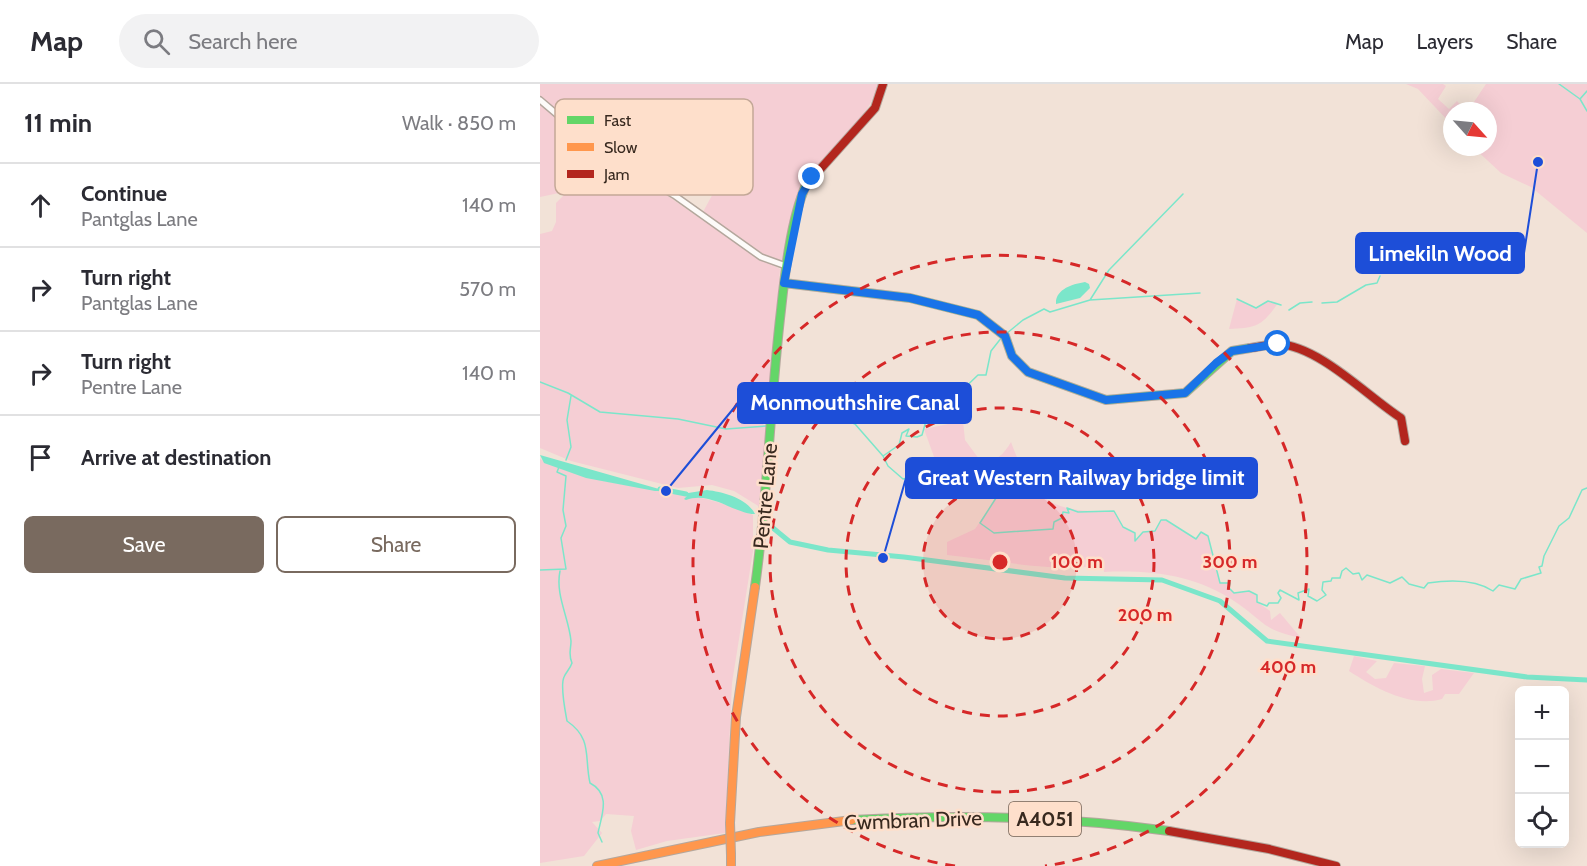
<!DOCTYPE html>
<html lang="en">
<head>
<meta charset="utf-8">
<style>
	body { margin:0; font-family:Cabin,sans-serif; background:#f2f2f3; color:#2b2b33 }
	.controls { position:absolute; right:18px; bottom:18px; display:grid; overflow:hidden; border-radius:9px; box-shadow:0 6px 24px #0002 }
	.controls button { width:54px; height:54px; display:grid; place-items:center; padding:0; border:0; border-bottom:2px solid #e1e1e2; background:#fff; color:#2b2b33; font:30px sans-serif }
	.compass { position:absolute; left:903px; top:18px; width:54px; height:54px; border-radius:50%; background:#fff; box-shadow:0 6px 24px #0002; rotate:117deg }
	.stop { position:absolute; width:18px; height:18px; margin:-14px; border:4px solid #1a73e8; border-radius:50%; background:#fff }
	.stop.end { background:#1a73e8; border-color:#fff; box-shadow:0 2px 6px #0008 }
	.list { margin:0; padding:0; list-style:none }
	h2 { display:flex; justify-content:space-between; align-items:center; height:78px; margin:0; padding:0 24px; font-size:26px }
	h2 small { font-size:20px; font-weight:400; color:#7c7c81 }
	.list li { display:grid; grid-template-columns:39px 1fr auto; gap:18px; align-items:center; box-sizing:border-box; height:84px; padding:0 24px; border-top:2px solid #e1e1e2 }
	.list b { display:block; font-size:22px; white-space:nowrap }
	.list p { margin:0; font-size:20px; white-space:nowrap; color:#7c7c81 }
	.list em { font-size:20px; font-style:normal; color:#7c7c81 }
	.actions { display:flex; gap:12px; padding:18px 24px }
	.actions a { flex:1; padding:14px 0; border:2px solid #796a5f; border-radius:9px; text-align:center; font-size:21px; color:#796a5f }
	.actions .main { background:#796a5f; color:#fff }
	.icon { flex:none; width:33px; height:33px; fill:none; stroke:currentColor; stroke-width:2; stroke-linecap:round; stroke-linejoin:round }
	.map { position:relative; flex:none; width:1047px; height:782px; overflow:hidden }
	header { display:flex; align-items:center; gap:36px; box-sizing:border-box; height:84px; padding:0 30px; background:#fff; border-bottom:2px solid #e1e1e2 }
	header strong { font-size:28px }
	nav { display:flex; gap:33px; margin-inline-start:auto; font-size:21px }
	.search { width:420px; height:54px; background:#f2f2f3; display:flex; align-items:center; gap:15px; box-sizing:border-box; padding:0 21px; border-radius:33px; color:#7c7c81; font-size:22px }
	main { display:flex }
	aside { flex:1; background:#fff }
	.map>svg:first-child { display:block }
	.green { fill:#f5ced4 }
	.water { fill:#7be6ca }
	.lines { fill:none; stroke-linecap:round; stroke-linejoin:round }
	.stream { stroke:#7be6ca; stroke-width:1.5 }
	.canal { stroke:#7be6ca; stroke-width:5 }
	.street-casing { stroke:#b4a79d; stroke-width:8 }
	.fast-casing { stroke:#b4a79d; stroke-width:10 }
	.slow-casing { stroke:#b4a79d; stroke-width:10 }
	.jam-casing { stroke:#b4a79d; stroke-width:10 }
	.street { stroke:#fdfbf9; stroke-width:5 }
	.fast { stroke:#63d668; stroke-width:8 }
	.slow { stroke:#ff974d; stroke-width:8 }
	.jam { stroke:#b3261e; stroke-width:8 }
	.slow-bridge-casing { stroke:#b4a79d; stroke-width:10; stroke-linecap:butt }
	.slow-bridge { stroke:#ff974d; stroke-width:8 }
	.route { stroke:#1a73e8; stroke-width:8 }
	.ring { fill:none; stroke:#d62828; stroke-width:3; stroke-dasharray:10 8 }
	.labels { text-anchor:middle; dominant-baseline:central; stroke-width:5; stroke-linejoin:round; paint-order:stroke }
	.shield { fill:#fedfcb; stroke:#736053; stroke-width:1.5 }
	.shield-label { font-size:20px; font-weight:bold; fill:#38291f }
	.street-label { font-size:21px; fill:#38291f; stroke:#fedfcb }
	.key { fill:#fedfcb; stroke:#c3a897; stroke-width:1.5 }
	.key-label { font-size:16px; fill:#38291f }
	.centre { fill:#d62828; stroke:#fedfcb; stroke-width:3 }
	.ring-label { font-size:18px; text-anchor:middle; font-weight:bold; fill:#d62828; stroke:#fedfcb; stroke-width:5; stroke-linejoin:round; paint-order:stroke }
	.leader { fill:none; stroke:#1d4ed8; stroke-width:2 }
	.callout-dot { fill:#1d4ed8; stroke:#fedfcb; stroke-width:2 }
	.callout { fill:#1d4ed8; stroke:#1d4ed8; stroke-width:2 }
	.callout-label { font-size:22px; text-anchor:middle; font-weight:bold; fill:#fff }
</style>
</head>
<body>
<header>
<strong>Map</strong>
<div class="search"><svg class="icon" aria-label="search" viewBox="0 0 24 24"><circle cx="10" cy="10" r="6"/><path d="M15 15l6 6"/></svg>Search here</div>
<nav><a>Map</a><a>Layers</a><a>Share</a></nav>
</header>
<main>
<aside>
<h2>11 min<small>Walk · 850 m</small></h2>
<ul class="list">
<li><svg class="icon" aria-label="ahead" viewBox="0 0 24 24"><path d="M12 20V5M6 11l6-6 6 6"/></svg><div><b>Continue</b><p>Pantglas Lane</p></div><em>140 m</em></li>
<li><svg class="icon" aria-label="right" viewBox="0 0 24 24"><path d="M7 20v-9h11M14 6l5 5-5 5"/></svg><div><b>Turn right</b><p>Pantglas Lane</p></div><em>570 m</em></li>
<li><svg class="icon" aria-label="right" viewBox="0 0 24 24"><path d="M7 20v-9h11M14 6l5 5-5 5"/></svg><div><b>Turn right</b><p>Pentre Lane</p></div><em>140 m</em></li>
<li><svg class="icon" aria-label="arrive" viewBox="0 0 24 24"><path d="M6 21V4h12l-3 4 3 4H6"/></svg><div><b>Arrive at destination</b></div></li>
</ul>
<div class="actions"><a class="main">Save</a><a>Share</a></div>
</aside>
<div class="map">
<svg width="1047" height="782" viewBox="0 0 1047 782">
	<rect width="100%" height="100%" fill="#f2e2d7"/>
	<path class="green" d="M0 0H339C325 40 293 67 265 98L260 108 244 178 226 172 163 128 183 91 155 69 136 97 92 83 0 14Z
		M866 0H903L906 2 898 15 909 25 917 17 926 27H912V41L878 5Z
		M946 0H1047V149L991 103 961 89 933 63H948V27H928Z
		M0 21 60 66 50 79 19 109 0 113Z
		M66 69 200 162 240 185 228 325 223 341 226 342 220 423 194 407 172 401 138 404 31 377 0 364V150L12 147 16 138V119Z
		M697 215 716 224 728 217 738 219C722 242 717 244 689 245Z
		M423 337 425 356 442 379C457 377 464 370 471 358 493 417 510 429 574 427L583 443 595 449 596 456 603 448 615 447 621 436H626L656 455 661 448 668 452 680 498 690 499 689 504 694 509 709 507 717 511V518L730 527 731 536 740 529 761 554C723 546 726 539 697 519 657 491 612 486 564 488L563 481C512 489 457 476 407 471V458L435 445 456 415 445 410C447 402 448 394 439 391L433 395 436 402 429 405 402 395 384 345Z
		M0 375C70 411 144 399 213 431V467L192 599 185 749 127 757 96 766 91 747 94 732 66 730 60 737 52 738 62 749 44 772 0 779Z
		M814 572 837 577 826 588 835 595 846 594 854 579 885 582 882 595 884 609 893 606 892 591 901 585 934 589 919 610H905L902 615C871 624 835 604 809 587Z"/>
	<path class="water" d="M545 198 549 200 550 204 540 214 516 220C515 205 533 200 545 198Z
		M0 371 126 407H115L46 394 4 379Z
		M167 406C183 408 207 414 215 430 197 431 170 406 146 416L144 415 147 412 142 410Z"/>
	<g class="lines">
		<path class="stream" d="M1019 0 1040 15 1047 27
			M1040 15 1047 7
			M697 215 716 224 728 217 741 221
			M550 216 569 186 643 110
			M782 219 797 218 826 201 837 199 840 192
			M749 226 760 219 772 218
			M466 250 483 236 504 225 510 228 550 216 660 209
			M0 298 28 309 60 328 138 335 186 345 226 342
			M240 336 269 339 285 328 315 340 343 372 359 361 362 349 369 345 366 352 377 353 382 351 386 337 396 325 402 310 414 314 438 291H446L451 267 462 253
			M343 372 348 382 363 395 381 390 429 405 436 402 433 395 439 391C448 394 447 402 445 410L456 414 440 439 454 449 513 445 514 438 522 434 523 428 529 429 527 424 538 428 574 427 583 443 595 449V457L603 448 615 447 621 436H626L656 455 661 448 668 452 680 499H690L689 504 694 509 709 507 717 511V518L727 522 729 519H738L741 514 738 509 740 506 759 516 758 509 769 505 768 512 777 517 786 511 782 506 783 498 791 497 792 494H800L802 487 806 484 813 490 819 489 822 496 827 491 850 499 862 493 869 500 884 504 888 499C908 496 935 495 953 507L959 501 975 505 981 495 1001 489 999 483 1002 482 1004 472 1019 442 1029 434 1042 406 1047 404
			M26 376 31 363 27 336 31 312
			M0 486 26 485 21 454 26 442 23 426 26 392 17 388 19 383
			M20 487C15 511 29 534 31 557 31 566 28 570 32 579 30 585 26 588 24 593 20 602 25 626 27 637 53 655 44 673 50 699 71 710 62 730 58 749L62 758"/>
		<path class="canal" d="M120 405 146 410
			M233 444 250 458 288 466 364 473 525 494 622 496 680 517 727 557 987 593 1047 596"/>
		<g class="street-casing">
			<path id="street" d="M0 16 33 44 66 64 96 88 134 111 221 173 246 182"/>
		</g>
		<g class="fast-casing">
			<path id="fast" d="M244 199 370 214 438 231 465 252 472 272 488 288 566 316 645 309 692 267 710 264
				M215 503C228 411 230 318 241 226 245 188 251 135 266 101
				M312 736C419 730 523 732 629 747"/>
		</g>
		<g class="slow-casing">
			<path id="slow" d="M190 739 196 633 215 503
				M191 771V782
				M57 782 219 748 312 736"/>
		</g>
		<g class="jam-casing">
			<path id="jam" d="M266 101 335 24 343 0
				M710 264C719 263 729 260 738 260 779 262 827 312 861 334L865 357
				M629 747 729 765 796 782"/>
		</g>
		<use href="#street" class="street"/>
		<use href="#fast" class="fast"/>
		<use href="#slow" class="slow"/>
		<use href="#jam" class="jam"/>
		<g class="slow-bridge-casing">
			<path id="slow-bridge" d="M190 739 191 771"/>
		</g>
		<use href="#slow-bridge" class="slow-bridge"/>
	</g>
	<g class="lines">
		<path class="route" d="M272 93 262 110 244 199 370 214 438 231 465 252 472 272 488 288 566 316 645 309 676 279 692 267 738 260"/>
	</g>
	<circle cx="460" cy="478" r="77" fill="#d62828" fill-opacity=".12"/>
	<g class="ring">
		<circle cx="460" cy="478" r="77"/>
		<circle cx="460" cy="478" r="154"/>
		<circle cx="460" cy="478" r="230"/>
		<path d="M415 782A307 307 0 1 1 505 782"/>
	</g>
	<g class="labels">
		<rect class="shield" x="469" y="718" width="72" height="34" rx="4.5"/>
		<g class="shield-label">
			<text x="505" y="735">A4051</text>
		</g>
		<g class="street-label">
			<text transform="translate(225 412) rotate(-85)">Pentre Lane</text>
			<text transform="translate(373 736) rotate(-2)">Cwmbran Drive</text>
		</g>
	</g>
	<rect x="15" y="15" width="198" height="96" rx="9" class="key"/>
	<rect x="27" y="32" width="27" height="8" fill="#63d668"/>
	<rect x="27" y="59" width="27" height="8" fill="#ff974d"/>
	<rect x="27" y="86" width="27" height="8" fill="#b3261e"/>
	<g class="key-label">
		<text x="64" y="42">Fast</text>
		<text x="64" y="69">Slow</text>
		<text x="64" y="96">Jam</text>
	</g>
	<circle cx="460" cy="478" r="9" class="centre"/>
	<g class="ring-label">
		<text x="537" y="484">100 m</text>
		<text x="690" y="484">300 m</text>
		<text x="605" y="537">200 m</text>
		<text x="748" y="589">400 m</text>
	</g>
	<path class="leader" d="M998 78L984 169M126 407L198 319M343 474L366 394"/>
	<g class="callout-dot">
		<circle cx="998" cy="78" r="6"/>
		<circle cx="126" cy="407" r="6"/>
		<circle cx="343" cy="474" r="6"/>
	</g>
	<g class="callout">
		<rect x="816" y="149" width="168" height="40" rx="6"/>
		<rect x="198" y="299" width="233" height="40" rx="6"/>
		<rect x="366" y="374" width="351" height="40" rx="6"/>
	</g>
	<g class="callout-label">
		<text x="900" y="177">Limekiln Wood</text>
		<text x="315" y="326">Monmouthshire Canal</text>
		<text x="541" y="401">Great Western Railway bridge limit</text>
	</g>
</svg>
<div class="controls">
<button>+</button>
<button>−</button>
<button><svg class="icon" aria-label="locate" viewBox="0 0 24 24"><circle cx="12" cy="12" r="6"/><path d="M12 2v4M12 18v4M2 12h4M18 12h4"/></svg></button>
</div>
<svg class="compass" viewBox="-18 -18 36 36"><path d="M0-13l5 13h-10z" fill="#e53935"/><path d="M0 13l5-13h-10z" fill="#7c7c81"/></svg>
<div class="stop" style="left:738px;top:260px"></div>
<div class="stop end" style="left:272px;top:93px"></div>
</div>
</main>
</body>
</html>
